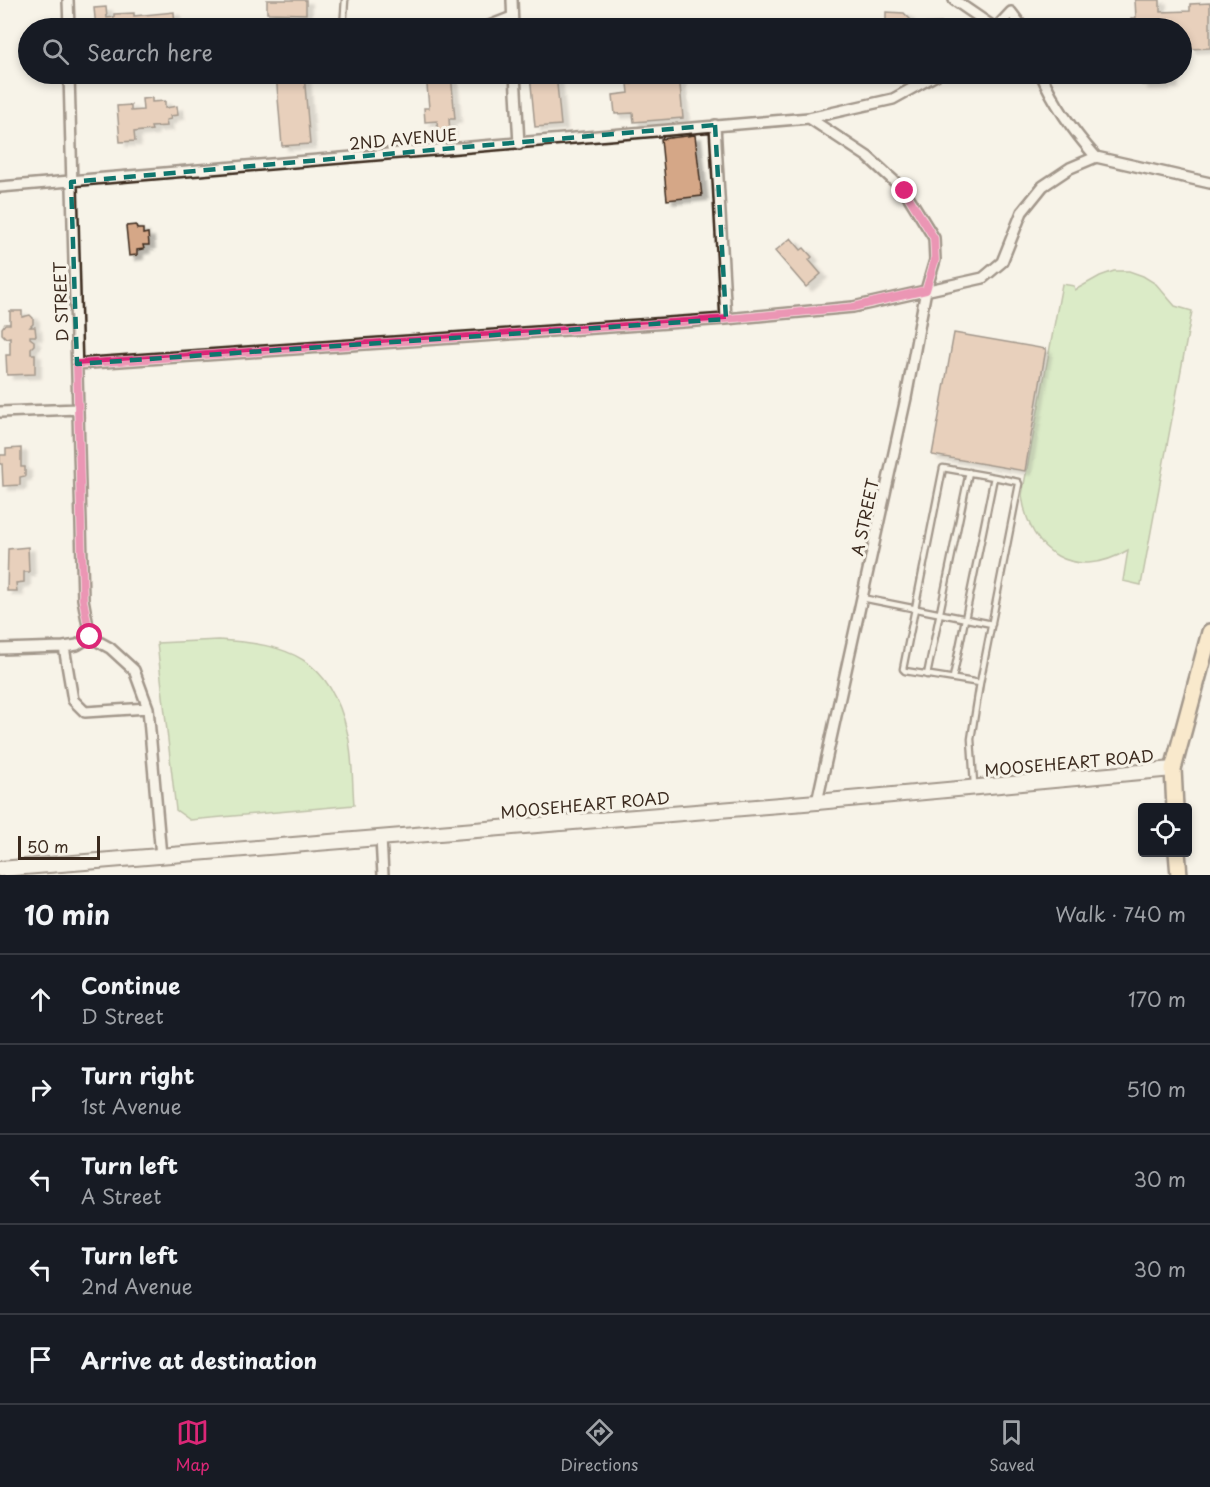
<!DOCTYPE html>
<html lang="en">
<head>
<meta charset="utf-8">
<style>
	body { margin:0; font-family:"Playpen Sans",sans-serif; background:#20242c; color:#f1f3f6 }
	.controls { position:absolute; right:18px; bottom:18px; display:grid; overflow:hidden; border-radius:6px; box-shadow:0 3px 9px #0003 }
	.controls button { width:54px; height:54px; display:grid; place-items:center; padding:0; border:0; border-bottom:2px solid #363941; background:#171b24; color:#f1f3f6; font:30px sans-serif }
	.scale { position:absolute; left:18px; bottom:15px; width:82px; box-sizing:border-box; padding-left:6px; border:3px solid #3b2a1e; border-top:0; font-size:16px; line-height:21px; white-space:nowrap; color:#3b2a1e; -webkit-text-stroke:4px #f7f3e8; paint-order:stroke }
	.stop { position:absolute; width:18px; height:18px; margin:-14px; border:4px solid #db2777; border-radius:50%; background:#fff }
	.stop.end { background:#db2777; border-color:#fff; box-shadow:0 2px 6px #0008 }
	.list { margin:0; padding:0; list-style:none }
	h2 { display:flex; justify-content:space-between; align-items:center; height:78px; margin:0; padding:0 24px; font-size:26px }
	h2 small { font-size:20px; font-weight:400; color:#9ea1a6 }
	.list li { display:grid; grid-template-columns:39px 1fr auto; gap:18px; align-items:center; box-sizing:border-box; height:90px; padding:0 24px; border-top:2px solid #363941 }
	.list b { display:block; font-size:22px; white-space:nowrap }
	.list p { margin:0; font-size:20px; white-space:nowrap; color:#9ea1a6 }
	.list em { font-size:20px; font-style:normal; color:#9ea1a6 }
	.icon { flex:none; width:33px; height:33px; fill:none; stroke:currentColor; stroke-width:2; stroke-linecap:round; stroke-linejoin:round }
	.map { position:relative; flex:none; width:1210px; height:875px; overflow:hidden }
	.search { position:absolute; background:#171b24; box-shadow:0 3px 9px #0003; left:18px; right:18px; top:18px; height:66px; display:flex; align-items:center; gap:15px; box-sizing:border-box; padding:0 21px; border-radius:33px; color:#9ea1a6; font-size:22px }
	.sheet { height:528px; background:#171b24 }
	nav { display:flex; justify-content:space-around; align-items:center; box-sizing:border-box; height:84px; border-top:2px solid #363941; background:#171b24; font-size:16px; color:#9ea1a6 }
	nav a { display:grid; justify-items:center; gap:3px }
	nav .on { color:#db2777 }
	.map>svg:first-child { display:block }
	.green { fill:#b8e29f; stroke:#7a865e; stroke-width:1.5 }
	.building { fill:#d5a787; stroke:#3b2a1e; stroke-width:1.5; filter:url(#shadow) }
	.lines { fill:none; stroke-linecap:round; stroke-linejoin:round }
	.lane-casing { stroke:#3b2a1e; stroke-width:9 }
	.street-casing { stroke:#3b2a1e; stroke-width:14 }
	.secondary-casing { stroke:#3b2a1e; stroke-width:18 }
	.primary-casing { stroke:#3b2a1e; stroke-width:20 }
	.lane { stroke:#f7f3e8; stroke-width:4.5 }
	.street { stroke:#f7f3e8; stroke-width:9 }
	.secondary { stroke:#f7f3e8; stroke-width:14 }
	.primary { stroke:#faddab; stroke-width:15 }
	.route { stroke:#db2777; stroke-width:8 }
	.marked { fill:none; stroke:#0f766e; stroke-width:4.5; stroke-dasharray:12 8; stroke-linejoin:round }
	.labels { text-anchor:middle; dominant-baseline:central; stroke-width:6; stroke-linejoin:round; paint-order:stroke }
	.street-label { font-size:16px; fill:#3b2a1e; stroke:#f7f3e8 }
</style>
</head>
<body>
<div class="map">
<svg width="1210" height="875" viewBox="0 0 1210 875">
	<defs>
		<filter id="shadow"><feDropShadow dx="6" dy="4" stdDeviation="1.5" flood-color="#0004"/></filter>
	</defs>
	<rect width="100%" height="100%" fill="#f7f3e8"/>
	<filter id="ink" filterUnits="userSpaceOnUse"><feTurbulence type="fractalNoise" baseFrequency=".0167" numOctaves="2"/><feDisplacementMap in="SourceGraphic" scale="12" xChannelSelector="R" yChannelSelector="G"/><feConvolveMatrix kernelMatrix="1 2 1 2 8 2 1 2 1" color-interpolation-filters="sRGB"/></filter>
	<g filter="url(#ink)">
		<path class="green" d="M1114 271H1129L1143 276 1156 284 1175 306 1192 311 1141 585 1123 581 1128 550C1076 581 1029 554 1022 495L1062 284 1074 286 1075 290 1100 276Z
			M219 640C288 644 330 658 347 731 353 754 352 781 354 805L190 820 176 810 157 643Z"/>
		<path class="building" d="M267 0H306V14L267 13Z
			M1135 0H1160V12L1190 11V4L1210 3V48L1190 49V41H1182V28H1131V18H1136Z
			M106 7 107 18 114 17V14L134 13V16L174 12 175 28H96L94 8Z
			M886 12 904 13 914 23V28H903L898 23H886Z
			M943 23V28H916V24Z
			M276 74H304L310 144 282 146Z
			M426 74H451L455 119H449L450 132 438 134 437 121 425 122 424 108H429Z
			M530 74H556L561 125 535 127Z
			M631 74H679L683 118 634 122 633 113 615 114 613 95 629 93 628 84H632Z
			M1142 74H1171L1172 84 1142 85Z
			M152 98V102L165 101V108L177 106 178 115 170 116 171 119 166 120 167 126 151 127 152 130 134 132 135 141 120 142 117 106 131 105V111L143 110 142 99Z
			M695 135 702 196 667 200 661 139Z
			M136 225 137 229H143V234L148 233 149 245H143L144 249 137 250V255L129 256 126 226Z
			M791 238 801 250 804 248 812 257 809 260 821 274 806 287 775 251Z
			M10 311H22V317L30 315 33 318V324L30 327H35L36 336H30V338L34 341V345L31 348V354H35V374L7 375 6 355H10V337L6 338 2 334V328L5 324H10Z
			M954 333 1046 349 1025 471 932 455Z
			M21 448V467H25V476L20 477V485L3 486 2 464H0V455H6V449Z
			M28 547 29 572H24V582L16 583 17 591H7L8 549Z"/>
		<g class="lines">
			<g class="lane-casing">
				<path id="lane" d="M343 28 345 0
					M862 598 992 624
					M927 675 969 472
					M953 678 994 477 1018 482 1019 484 980 683
					M974 784 971 739 980 683 905 671 903 669 943 468 994 477"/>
			</g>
			<g class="street-casing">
				<path id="street" d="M68 0 69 28
					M512 0 513 28
					M954 0 995 28
					M1011 12 1023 28
					M484 28 512 17
					M996 28 1011 12
					M69 74 83 599 90 637
					M515 74 519 144
					M1041 74C1055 106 1073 131 1096 157
					M809 118 868 157 905 191 934 238 935 260 926 290 906 398 817 802
					M715 125 726 319
					M1096 157 1210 183
					M0 187 809 118 893 99 938 74
					M77 364 726 319 853 307 983 278 1002 262 1022 212 1043 186 1070 168 1096 157
					M0 412 78 409
					M90 637 110 648 134 670 148 708 161 856
					M64 647 73 700 85 712 148 708
					M0 649 64 647 77 645 90 637
					M381 838 383 875"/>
			</g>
			<g class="secondary-casing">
				<path id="secondary" d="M0 869 817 802 1173 769"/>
			</g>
			<g class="primary-casing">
				<path id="primary" d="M1175 808 1173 769 1210 632
					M1177 852 1179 875"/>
			</g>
			<use href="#lane" class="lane"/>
			<use href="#street" class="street"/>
			<use href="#secondary" class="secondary"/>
			<use href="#primary" class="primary"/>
		</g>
	</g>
	<g class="lines" filter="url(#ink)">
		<path class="route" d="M90 637 83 599 77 364 726 319 853 307 926 290 935 260 934 238 905 191"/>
	</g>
	<path d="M0 0H1210V875H0ZM715 125 726 319 77 364 71 182Z" fill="#f7f3e8" fill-opacity=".55" fill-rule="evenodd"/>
	<path class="marked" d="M715 125 726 319 77 364 71 182Z"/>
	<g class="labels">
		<g class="street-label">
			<text transform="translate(403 138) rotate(-5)">2ND AVENUE</text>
			<text transform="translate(60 302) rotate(-92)">D STREET</text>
			<text transform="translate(864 517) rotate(-78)">A STREET</text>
			<text transform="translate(1069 762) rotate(-5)">MOOSEHEART ROAD</text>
			<text transform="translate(585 804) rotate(-5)">MOOSEHEART ROAD</text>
		</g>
	</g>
</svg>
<div class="controls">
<button><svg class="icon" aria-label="locate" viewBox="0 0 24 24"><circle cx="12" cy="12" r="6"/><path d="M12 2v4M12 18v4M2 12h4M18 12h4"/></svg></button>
</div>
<div class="scale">50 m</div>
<div class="stop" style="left:90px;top:637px"></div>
<div class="stop end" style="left:905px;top:191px"></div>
<div class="search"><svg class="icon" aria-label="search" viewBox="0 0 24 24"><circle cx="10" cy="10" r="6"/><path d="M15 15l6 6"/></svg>Search here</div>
</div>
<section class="sheet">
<h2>10 min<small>Walk · 740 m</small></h2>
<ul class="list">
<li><svg class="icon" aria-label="ahead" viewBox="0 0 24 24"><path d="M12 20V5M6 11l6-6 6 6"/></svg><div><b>Continue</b><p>D Street</p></div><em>170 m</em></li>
<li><svg class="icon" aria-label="right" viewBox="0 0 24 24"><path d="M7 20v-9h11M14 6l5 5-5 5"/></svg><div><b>Turn right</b><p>1st Avenue</p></div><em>510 m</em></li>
<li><svg class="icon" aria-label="left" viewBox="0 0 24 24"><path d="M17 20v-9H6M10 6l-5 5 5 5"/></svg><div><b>Turn left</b><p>A Street</p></div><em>30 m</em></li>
<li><svg class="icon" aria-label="left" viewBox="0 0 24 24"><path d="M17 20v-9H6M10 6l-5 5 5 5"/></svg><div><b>Turn left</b><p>2nd Avenue</p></div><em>30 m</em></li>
<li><svg class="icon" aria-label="arrive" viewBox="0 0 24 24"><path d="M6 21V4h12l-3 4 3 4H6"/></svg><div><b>Arrive at destination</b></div></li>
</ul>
</section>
<nav>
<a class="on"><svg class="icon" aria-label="map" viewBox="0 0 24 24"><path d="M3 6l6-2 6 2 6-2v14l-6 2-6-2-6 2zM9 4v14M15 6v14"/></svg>Map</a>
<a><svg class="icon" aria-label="directions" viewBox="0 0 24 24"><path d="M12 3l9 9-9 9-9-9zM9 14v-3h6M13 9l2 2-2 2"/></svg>Directions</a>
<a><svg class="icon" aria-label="saved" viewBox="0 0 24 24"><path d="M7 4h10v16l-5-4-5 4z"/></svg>Saved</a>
</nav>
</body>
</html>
